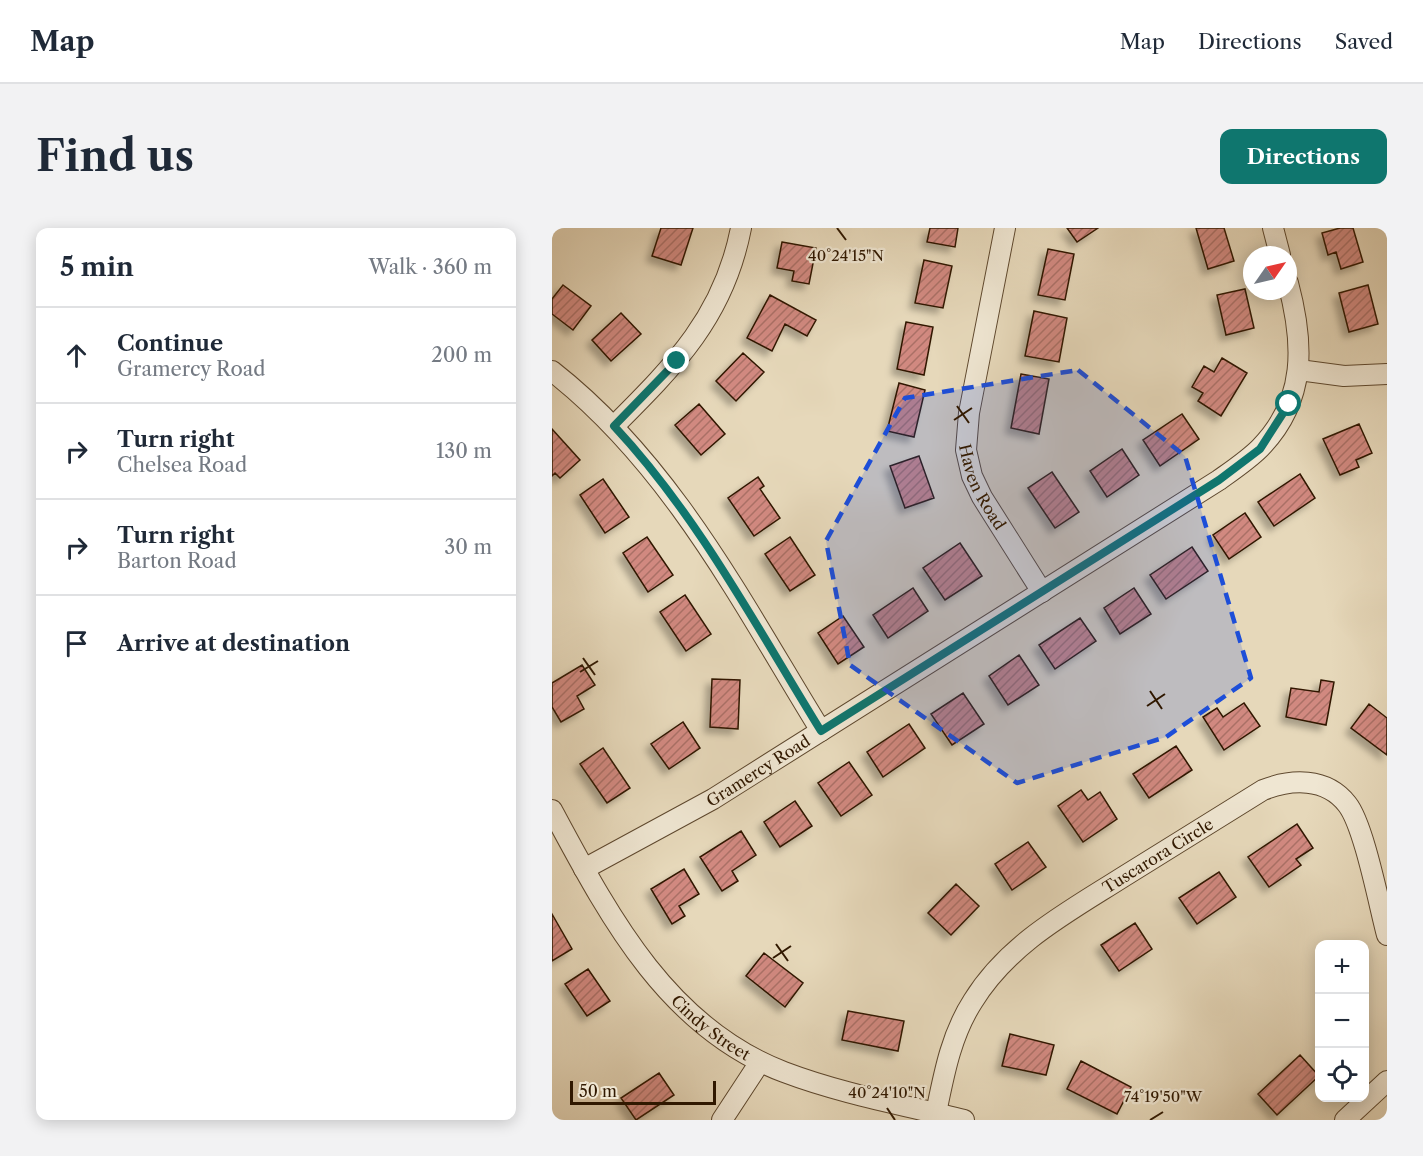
<!DOCTYPE html>
<html lang="en">
<head>
<meta charset="utf-8">
<style>
	body { margin:0; font-family:"Libre Caslon Text",serif; background:#f2f2f3; color:#1f2937 }
	.controls { position:absolute; right:18px; bottom:18px; display:grid; overflow:hidden; border-radius:12px; box-shadow:0 3px 15px #0003 }
	.controls button { width:54px; height:54px; display:grid; place-items:center; padding:0; border:0; border-bottom:2px solid #e0e1e3; background:#fff; color:#1f2937; font:30px sans-serif }
	.compass { position:absolute; left:691px; top:18px; width:54px; height:54px; border-radius:50%; background:#fff; box-shadow:0 3px 15px #0003; rotate:56deg }
	.scale { position:absolute; left:18px; bottom:15px; width:146px; box-sizing:border-box; padding-left:6px; border:3px solid #301800; border-top:0; font-size:16px; line-height:21px; white-space:nowrap; color:#301800; -webkit-text-stroke:4px #efe6d2; paint-order:stroke }
	.stop { position:absolute; width:18px; height:18px; margin:-14px; border:4px solid #0f766e; border-radius:50%; background:#fff }
	.stop.end { background:#0f766e; border-color:#fff; box-shadow:0 2px 6px #0008 }
	.list { margin:0; padding:0; list-style:none }
	h2 { display:flex; justify-content:space-between; align-items:center; height:78px; margin:0; padding:0 24px; font-size:26px }
	h2 small { font-size:20px; font-weight:400; color:#747a83 }
	.list li { display:grid; grid-template-columns:39px 1fr auto; gap:18px; align-items:center; box-sizing:border-box; height:96px; padding:0 24px; border-top:2px solid #e0e1e3 }
	.list b { display:block; font-size:22px; white-space:nowrap }
	.list p { margin:0; font-size:20px; white-space:nowrap; color:#747a83 }
	.list em { font-size:20px; font-style:normal; color:#747a83 }
	.icon { flex:none; width:33px; height:33px; fill:none; stroke:currentColor; stroke-width:2; stroke-linecap:round; stroke-linejoin:round }
	.map { position:relative; flex:none; width:835px; height:892px; overflow:hidden; border-radius:12px }
	header { display:flex; align-items:center; gap:36px; box-sizing:border-box; height:84px; padding:0 30px; background:#fff; border-bottom:2px solid #e0e1e3 }
	header strong { font-size:28px }
	nav { display:flex; gap:33px; margin-inline-start:auto; font-size:21px }
	.intro { display:flex; align-items:center; justify-content:space-between; box-sizing:border-box; height:144px; padding:0 36px }
	h1 { margin:0; font-size:42px }
	.button { padding:15px 27px; border-radius:12px; background:#0f766e; color:#fff; font-size:21px; font-weight:700 }
	main { display:flex; gap:36px; padding:0 36px }
	aside { flex:1; background:#fff; border-radius:12px; box-shadow:0 3px 15px #0003 }
	.map>svg:first-child { display:block }
	.building { fill:url(#building-hatch); stroke:#301800; stroke-width:1.5; filter:url(#shadow) }
	.lines { fill:none; stroke-linecap:round; stroke-linejoin:round }
	.street-casing { stroke:#5e482e; stroke-width:22 }
	.street { stroke:#efe6d2; stroke-width:20 }
	.route { stroke:#0f766e; stroke-width:8 }
	.marked { fill:#1d4ed8; fill-opacity:0.2; stroke:#1d4ed8; stroke-width:4.5; stroke-dasharray:12 8; stroke-linejoin:round }
	.ticks { fill:none; stroke:#301800; stroke-width:2 }
	.labels { text-anchor:middle; dominant-baseline:central; stroke-width:4.5; stroke-linejoin:round; paint-order:stroke }
	.street-label { font-size:16px; fill:#301800; stroke:#efe6d2 }
	.ticks-label { font-size:15px; text-anchor:middle; fill:#301800; stroke:#efe6d2; stroke-width:4.5; stroke-linejoin:round; paint-order:stroke }
</style>
</head>
<body>
<header>
<strong>Map</strong>
<nav><a>Map</a><a>Directions</a><a>Saved</a></nav>
</header>
<div class="intro"><h1>Find us</h1><a class="button">Directions</a></div>
<main>
<aside>
<h2>5 min<small>Walk · 360 m</small></h2>
<ul class="list">
<li><svg class="icon" aria-label="ahead" viewBox="0 0 24 24"><path d="M12 20V5M6 11l6-6 6 6"/></svg><div><b>Continue</b><p>Gramercy Road</p></div><em>200 m</em></li>
<li><svg class="icon" aria-label="right" viewBox="0 0 24 24"><path d="M7 20v-9h11M14 6l5 5-5 5"/></svg><div><b>Turn right</b><p>Chelsea Road</p></div><em>130 m</em></li>
<li><svg class="icon" aria-label="right" viewBox="0 0 24 24"><path d="M7 20v-9h11M14 6l5 5-5 5"/></svg><div><b>Turn right</b><p>Barton Road</p></div><em>30 m</em></li>
<li><svg class="icon" aria-label="arrive" viewBox="0 0 24 24"><path d="M6 21V4h12l-3 4 3 4H6"/></svg><div><b>Arrive at destination</b></div></li>
</ul>
</aside>
<div class="map">
<svg width="835" height="892" viewBox="0 0 835 892">
	<defs>
		<pattern id="building-hatch" width="6" height="6" patternUnits="userSpaceOnUse" patternTransform="scale(1.5)"><rect width="6" height="6" fill="#d18980"/><path d="M-1 1l2-2M0 6l6-6M5 7l2-2" fill="none" stroke="#aa6f66"/></pattern>
		<filter id="shadow"><feDropShadow dx="-5.5" dy="5.5" stdDeviation="3" flood-color="#0004"/></filter>
	</defs>
	<rect width="100%" height="100%" fill="#e6d8ba"/>
	<filter id="stains"><feTurbulence type="fractalNoise" baseFrequency=".00333" numOctaves="4"/><feColorMatrix values="0 0 0 0 .2 0 0 0 0 .09 0 0 0 0 .02 0 0 0 .5 -.17"/></filter>
	<radialGradient id="worn" r=".72"><stop offset=".6" stop-color="#630" stop-opacity="0"/><stop offset="1" stop-color="#630" stop-opacity=".3"/></radialGradient>
	<path class="building" d="M109 0H141L129 37 100 28Z
		M378 0H406L403 19 375 14Z
		M515 0H546L525 14Z
		M644 0H672L682 33 656 41Z
		M788 0H801L811 34 789 41 784 24 776 27 770 5Z
		M230 14 264 20 257 56 240 53 242 43 225 40Z
		M496 21 522 26 513 72 486 67Z
		M372 32 400 38 391 80 363 75Z
		M11 57 39 78 21 102 0 86V71Z
		M816 57 826 96 797 104 787 65Z
		M693 61 702 100 674 107 665 67Z
		M218 67 264 92 255 108 233 96 220 123 195 110Z
		M482 83 515 90 507 134 473 128Z
		M69 85 89 106 59 133 40 112Z
		M354 94 381 99 372 147 345 141Z
		M191 125 212 144 184 173 164 153Z
		M670 130 695 145 669 188 646 173 651 165 640 159 652 138 662 144Z
		M469 146 497 151 487 206 459 200Z
		M347 155 373 162 362 209 335 203Z
		M147 176 173 206 149 227 123 197Z
		M630 186 647 211 608 238 591 212Z
		M807 196 820 225 804 232 807 239 788 247 771 211Z
		M0 201 28 232 8 250 3 245 0 248Z
		M570 221 587 247 555 269 538 243Z
		M367 228 382 270 353 280 338 238Z
		M500 244 527 284 503 300 476 260Z
		M748 246 763 270 722 298 706 274Z
		M206 249 212 258 208 261 228 290 202 308 176 270Z
		M51 251 77 289 53 305 28 267Z
		M693 285 709 309 677 331 661 307Z
		M95 309 121 347 96 364 71 325Z
		M238 309 263 347 238 363 213 326Z
		M408 315 430 348 393 372 371 340Z
		M640 319 656 343 614 371 598 347Z
		M361 360 376 383 336 410 321 387Z
		M582 360 599 386 568 406 552 380Z
		M133 367 159 406 134 423 108 384Z
		M291 388 312 419 286 436 266 405Z
		M528 390 544 413 503 441 487 417Z
		M467 427 487 457 456 477 437 448Z
		M30 437 43 457 25 468 32 481 9 494 0 479V455Z
		M160 451 188 452 186 501 158 499Z
		M769 452 782 454 774 497 734 489 739 460 767 464Z
		M411 465 432 496 400 517 379 486Z
		M692 475 708 498 672 522 651 489 665 480 671 489Z
		M817 476 835 490V527L799 500Z
		M131 494 148 520 117 541 99 516Z
		M357 496 373 520 331 549 315 524Z
		M624 518 640 542 597 570 581 546Z
		M51 520 78 560 55 575 28 536Z
		M297 534 320 567 289 588 266 555Z
		M529 562 536 572 548 564 565 591 531 614 506 578Z
		M243 573 260 598 228 619 212 594Z
		M745 596 761 620 744 631 749 637 717 659 696 629Z
		M189 603 204 627 180 643 186 653 170 663 148 629Z
		M476 614 494 639 460 662 443 636Z
		M132 641 147 666 127 678 133 688 120 696 99 661Z
		M667 644 684 669 645 696 627 670Z
		M404 656 427 678 399 707 376 685Z
		M0 686 20 721 0 733Z
		M583 695 600 721 567 743 549 717Z
		M212 725 251 755 233 779 194 748Z
		M36 741 58 773 35 788 13 756Z
		M296 783 352 793 346 823 290 812Z
		M458 806 502 817 494 847 450 838Z
		M748 827 767 848 725 887 706 866Z
		M529 833 579 859 565 886 515 861Z
		M107 845 122 867 84 892 69 870Z"/>
	<g class="lines">
		<g class="street-casing">
			<g id="street">
				<path id="s1" d="M453 0 417 185 414 222 420 248 430 269 490 364"/>
				<path d="M721 0 728 27"/>
				<path d="M747 142 792 148 835 146"/>
				<path d="M0 143C120 237 190 375 269 503"/>
				<path d="M62 198C123 137 172 88 189 0"/>
				<path id="s2" d="M0 582C56 686 114 799 232 844 290 866 352 877 412 892"/>
				<path id="s3" d="M32 641 161 571 667 252C681 242 696 232 708 220 755 172 752 115 736 55"/>
				<path id="s4" d="M384 885C392 846 399 807 421 773 457 715 516 684 571 649 618 620 665 591 711 562 739 551 774 549 795 576 812 597 827 677 835 707"/>
				<path d="M170 892 208 834"/>
				<path d="M793 892 835 853"/>
			</g>
		</g>
		<use href="#street" class="street"/>
	</g>
	<g class="lines">
		<path class="route" d="M125 133 62 198C146 288 204 398 269 503L667 252 708 221 737 176"/>
	</g>
	<path class="marked" d="M526 142 633 228 699 450 614 509 465 555 298 437 274 313 353 170Z"/>
	<path class="ticks" d="M285 0 294 12M405 178 417 195M402 192 420 180M31 430 43 447M28 444 46 433M598 463 610 481M595 478 613 466M224 716 236 733M221 730 239 718M335 880 343 892M598 892 611 884"/>
	<g class="labels">
		<g class="street-label">
			<text stroke="none"><textPath href="#s1" startOffset="266">Haven Road</textPath></text>
			<text stroke="none"><textPath href="#s3" startOffset="200">Gramercy Road</textPath></text>
			<text stroke="none"><textPath href="#s4" startOffset="356">Tuscarora Circle</textPath></text>
			<text stroke="none"><textPath href="#s2" startOffset="272">Cindy Street</textPath></text>
		</g>
	</g>
	<g class="ticks-label">
		<text x="294" y="33">40°24'15"N</text>
		<text x="335" y="870">40°24'10"N</text>
		<text x="611" y="874">74°19'50"W</text>
	</g>
	<rect width="100%" height="100%" filter="url(#stains)"/>
	<rect width="100%" height="100%" fill="url(#worn)"/>
</svg>
<div class="controls">
<button>+</button>
<button>−</button>
<button><svg class="icon" aria-label="locate" viewBox="0 0 24 24"><circle cx="12" cy="12" r="6"/><path d="M12 2v4M12 18v4M2 12h4M18 12h4"/></svg></button>
</div>
<svg class="compass" viewBox="-18 -18 36 36"><path d="M0-13l5 13h-10z" fill="#e53935"/><path d="M0 13l5-13h-10z" fill="#747a83"/></svg>
<div class="scale">50 m</div>
<div class="stop" style="left:737px;top:176px"></div>
<div class="stop end" style="left:125px;top:133px"></div>
</div>
</main>
</body>
</html>
